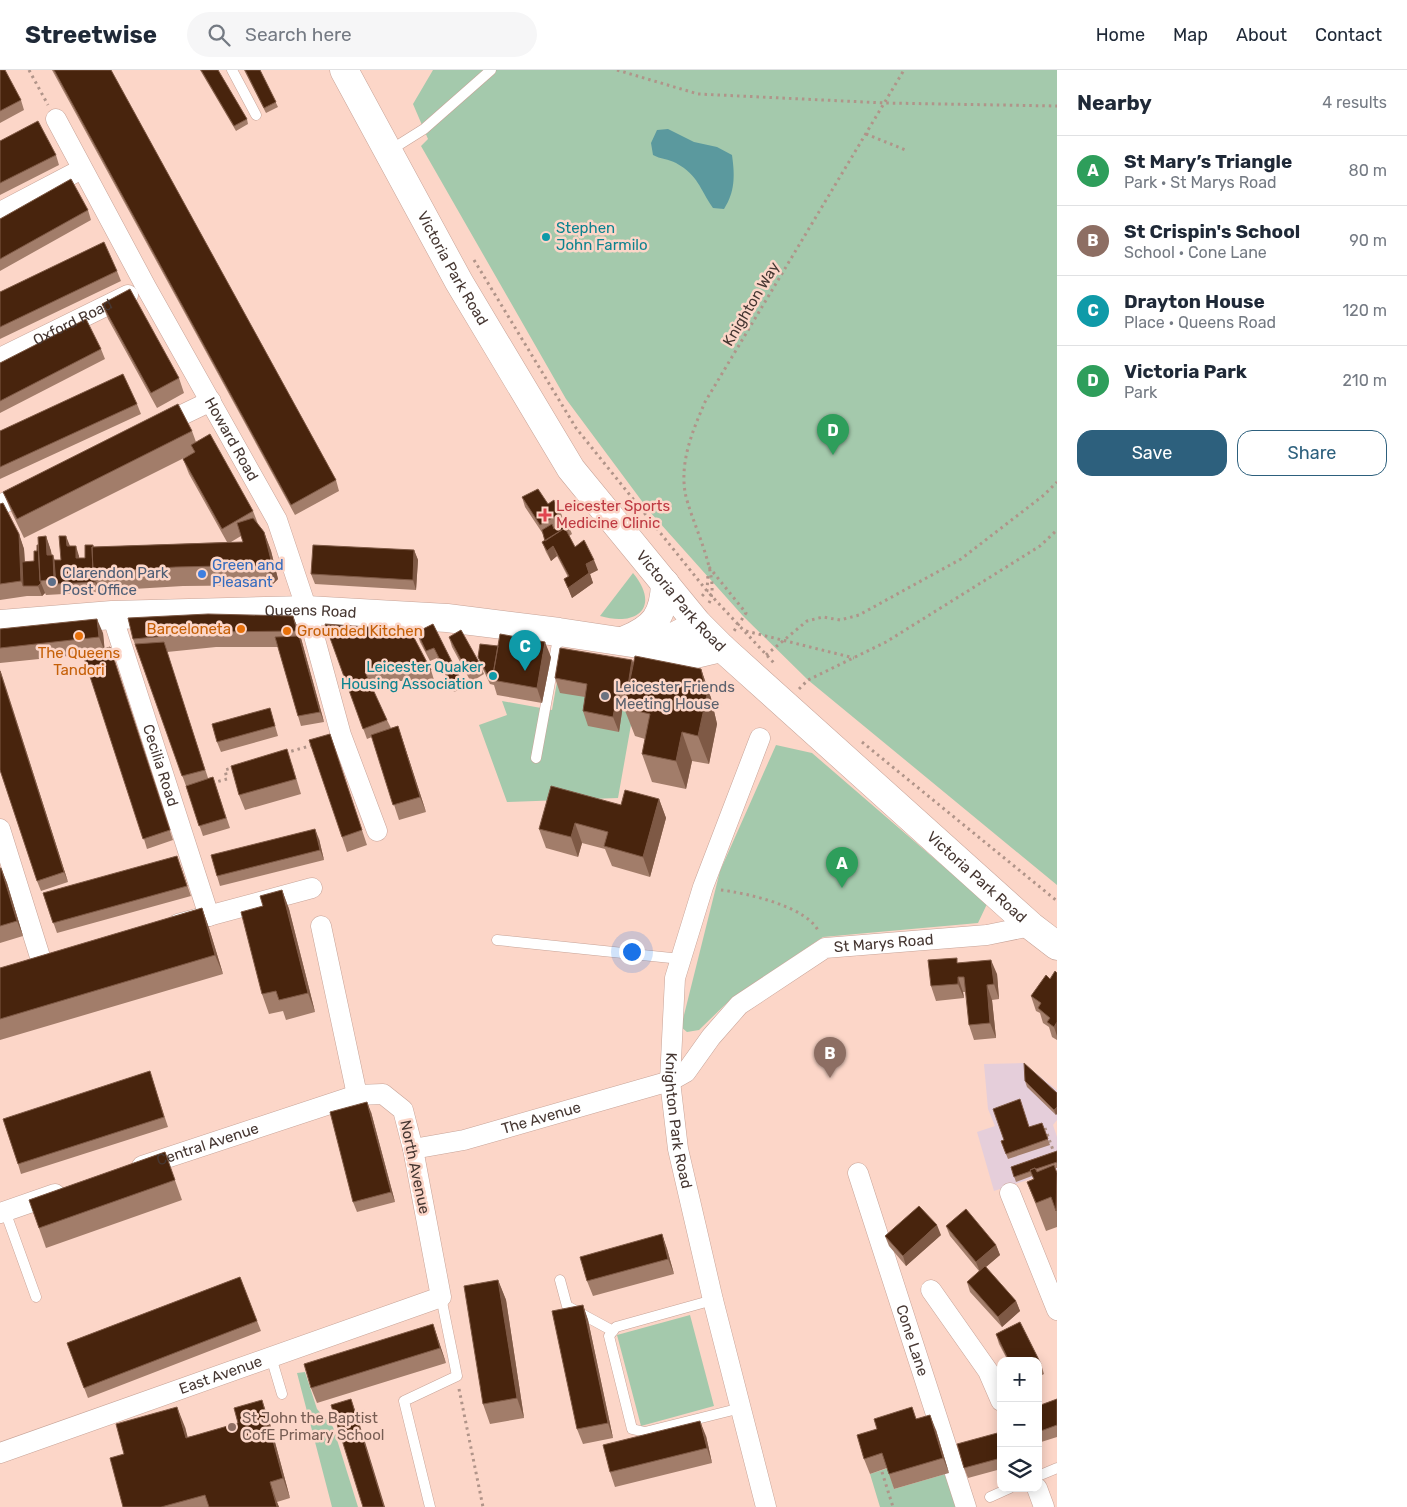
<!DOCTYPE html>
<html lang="en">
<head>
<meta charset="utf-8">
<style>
	body { margin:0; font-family:Rubik,sans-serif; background:#f6f6f7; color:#1f2937 }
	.controls { position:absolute; right:15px; bottom:15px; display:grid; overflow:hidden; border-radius:10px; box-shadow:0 2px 12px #0003 }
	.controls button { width:45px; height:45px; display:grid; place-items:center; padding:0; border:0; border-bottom:1px solid #e0e1e3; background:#fff; color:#1f2937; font:25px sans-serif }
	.you { position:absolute; left:631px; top:881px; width:18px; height:18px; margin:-12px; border:4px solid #fff; border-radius:50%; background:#1a73e8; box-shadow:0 0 0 8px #1a73e833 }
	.badge { display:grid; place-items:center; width:32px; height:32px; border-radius:50%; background:#2d607d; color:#fff; font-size:16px; font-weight:700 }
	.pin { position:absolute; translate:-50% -41px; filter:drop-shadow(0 1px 2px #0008) }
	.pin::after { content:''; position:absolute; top:26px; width:18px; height:15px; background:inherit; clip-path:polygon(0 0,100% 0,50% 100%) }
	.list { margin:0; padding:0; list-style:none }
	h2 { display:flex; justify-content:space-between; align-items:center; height:65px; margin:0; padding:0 20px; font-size:21px }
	h2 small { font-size:16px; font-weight:400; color:#747a83 }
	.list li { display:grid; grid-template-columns:32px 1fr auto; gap:15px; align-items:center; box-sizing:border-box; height:70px; padding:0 20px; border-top:1px solid #e0e1e3 }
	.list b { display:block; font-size:19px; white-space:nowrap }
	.list p { margin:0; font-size:16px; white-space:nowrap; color:#747a83 }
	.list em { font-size:16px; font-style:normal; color:#747a83 }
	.actions { display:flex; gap:10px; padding:15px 20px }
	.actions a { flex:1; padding:11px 0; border:1px solid #2d607d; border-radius:15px; text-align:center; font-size:18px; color:#2d607d }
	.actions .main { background:#2d607d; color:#fff }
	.icon { flex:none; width:28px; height:28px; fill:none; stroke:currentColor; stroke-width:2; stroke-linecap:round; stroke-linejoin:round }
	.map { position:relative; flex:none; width:1057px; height:1437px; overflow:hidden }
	header { display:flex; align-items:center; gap:30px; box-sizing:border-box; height:70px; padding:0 25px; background:#fff; border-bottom:1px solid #e0e1e3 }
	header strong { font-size:24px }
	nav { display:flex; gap:28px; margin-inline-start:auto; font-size:18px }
	.search { width:350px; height:45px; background:#f6f6f7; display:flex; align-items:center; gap:12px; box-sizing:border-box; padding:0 18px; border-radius:28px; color:#747a83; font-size:19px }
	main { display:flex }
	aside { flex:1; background:#fff }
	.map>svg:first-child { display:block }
	.industrial { fill:#e5ceda }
	.green { fill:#a4c9ac }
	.water { fill:#5b999e }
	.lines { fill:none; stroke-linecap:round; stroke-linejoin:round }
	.lane-casing { stroke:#c7a397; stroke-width:11 }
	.street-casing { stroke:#c7a397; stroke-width:21 }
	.secondary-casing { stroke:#c7a397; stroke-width:29 }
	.path { stroke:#b09489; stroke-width:3; stroke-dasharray:2.5 4; stroke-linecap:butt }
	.lane { stroke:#fff; stroke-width:10 }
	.street { stroke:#fff; stroke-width:20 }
	.secondary { stroke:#fff; stroke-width:28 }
	.wall { fill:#a27d6a; fill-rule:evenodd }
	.shaded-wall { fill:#7e5945 }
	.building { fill:#48240d; stroke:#7e5945 }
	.culture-dot { fill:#0f9aa8; stroke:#fcd6c8; stroke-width:2 }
	.health-dot { fill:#e0444e; stroke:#fcd6c8; stroke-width:2 }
	.shop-dot { fill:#3f7fe0; stroke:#fcd6c8; stroke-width:2 }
	.service-dot { fill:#5c6f8a; stroke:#fcd6c8; stroke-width:2 }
	.food-dot { fill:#e8710a; stroke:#fcd6c8; stroke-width:2 }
	.worship-dot { fill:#6b7280; stroke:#fcd6c8; stroke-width:2 }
	.education-dot { fill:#8d6e63; stroke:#fcd6c8; stroke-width:2 }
	.labels { text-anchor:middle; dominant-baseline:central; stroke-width:5; stroke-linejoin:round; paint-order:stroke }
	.culture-label { font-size:15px; fill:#0d838f; stroke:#fcd6c8; text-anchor:start }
	.street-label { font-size:15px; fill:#463732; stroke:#fcd6c8 }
	.health-label { font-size:15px; fill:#be3a42; stroke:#fcd6c8; text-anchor:start }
	.shop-label { font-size:15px; fill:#366cbe; stroke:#fcd6c8; text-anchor:start }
	.service-label { font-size:15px; fill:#4e5e75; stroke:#fcd6c8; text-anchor:start }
	.food-label { font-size:15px; fill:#c56008; stroke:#fcd6c8; text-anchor:end }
	.worship-label { font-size:15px; fill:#5b616d; stroke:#fcd6c8; text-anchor:start }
	.education-label { font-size:15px; fill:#785e54; stroke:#fcd6c8; text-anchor:start }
</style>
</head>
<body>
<header>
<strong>Streetwise</strong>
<div class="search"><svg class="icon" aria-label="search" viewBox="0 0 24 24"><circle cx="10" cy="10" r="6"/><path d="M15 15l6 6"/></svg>Search here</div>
<nav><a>Home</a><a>Map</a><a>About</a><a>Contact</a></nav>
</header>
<main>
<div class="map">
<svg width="1057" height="1437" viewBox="0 0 1057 1437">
	<rect width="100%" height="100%" fill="#fcd6c8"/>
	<path class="industrial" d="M1023 993 1057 1020V1050L1053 1055 1057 1067V1100L994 1121 977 1062 995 1056 988 1039 984 994Z"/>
	<path class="green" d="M433 0H1057V815L808 610 743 546 650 442 566 329 421 76 428 69 413 34Z
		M633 503C661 537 637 557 600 546Z
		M561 589 640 604 618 728 507 732 479 655 507 645 502 631 552 640Z
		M776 675 812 683 987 834 978 853 823 867 733 927 699 960 687 962 681 957 720 801Z
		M690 1245 714 1336 641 1356 617 1265Z
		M305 1302 317 1339 333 1357 358 1437H332L297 1303Z
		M888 1398 894 1419 949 1403 959 1437H880L870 1404Z"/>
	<path class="water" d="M668 59 694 72 717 77 732 85C735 106 735 122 724 139L713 138C699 118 699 106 676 93 669 89 660 89 653 85L651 73 657 60Z"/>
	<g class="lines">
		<g class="lane-casing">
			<path id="lane" d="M232 0 256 45
				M389 81 424 59 491 0
				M536 688 559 563
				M497 870 681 889
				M5 1141 36 1227
				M560 1210 567 1236 613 1261
				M713 1230 616 1257 609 1266 632 1359 645 1362 741 1338
				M271 1287 282 1324
				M1038 1406 1057 1398
				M990 1427 1010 1418
				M430 1437 404 1331 457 1306 441 1227"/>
		</g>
		<g class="street-casing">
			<g id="street">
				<path id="s1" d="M56 49 146 217 277 450 307 540 341 665 377 761"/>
				<path d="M0 142 82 99"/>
				<path id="s2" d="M0 288 128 225"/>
				<path d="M159 356 211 331"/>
				<path d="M0 435 32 419"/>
				<path id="s3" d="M112 545 209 846"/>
				<path id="s4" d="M760 668 703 817 675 908 670 1011 678 1079 713 1230 766 1437"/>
				<path d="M0 759 41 890"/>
				<path d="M178 854 312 818"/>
				<path id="s5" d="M413 1079 464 1070 670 1011 686 1002 711 967 739 935 825 878 987 865 1031 856"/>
				<path id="s6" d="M142 1096 357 1025"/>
				<path id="s7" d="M858 1103 966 1437"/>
				<path d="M1010 1123 1057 1240"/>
				<path d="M0 1143 55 1124"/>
				<path d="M931 1220 988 1301 1001 1331"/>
				<path id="s8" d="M0 1383 441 1227 413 1079 403 1040 383 1024 357 1025 321 856"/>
				<path d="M1037 1418 1044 1437"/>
			</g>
		</g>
		<g class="secondary-casing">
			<g id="secondary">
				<path id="s9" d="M344 0 459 212 571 399 698 554 722 578 1031 856 1057 876"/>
				<path id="s10" d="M0 554 112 545 307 540 447 548 559 562 645 575 677 565 698 554"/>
				<path d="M625 570C654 558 664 546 665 513"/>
				<path d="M645 575C669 597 694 583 722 578"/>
			</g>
		</g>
		<path class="path" d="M29 0 48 35
			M617 0 698 24 885 33 1057 36
			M866 64 908 81
			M474 190 576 358 707 521 774 593
			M709 497 746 543 734 561
			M702 526 707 521 708 504
			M709 533C722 508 690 450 685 422 680 390 693 360 705 332L904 0
			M746 561 854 588
			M766 585 807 551 823 547 840 550 859 545 961 489 1044 425 1057 412
			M799 619 808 610 886 572 1040 476 1057 460
			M862 672 1057 831
			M285 683 313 675
			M212 713 227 709 225 700 235 697
			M721 820C746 823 810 837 819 863
			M1045 1058 1053 1080
			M459 1319 483 1437
			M882 1402 893 1437"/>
		<use href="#lane" class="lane"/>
		<use href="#street" class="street"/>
		<use href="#secondary" class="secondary"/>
	</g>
	<path class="wall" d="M0 0 21 30 24 40 0 53Z
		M52 0H111L336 410 339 421 295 445Z
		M200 0H218L247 49 248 54 236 61Z
		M244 0H260L278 37 266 43Z
		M0 71 56 85 59 95 0 125Z
		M88 140 91 150 0 201V149Z
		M117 201 121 211 0 269V222Z
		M102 234 179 308 184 323 157 338 108 249Z
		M101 279 105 289 0 343V293Z
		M137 334 141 344 0 409V361Z
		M192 361 196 372 253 441 258 454 264 462 271 481 278 509 272 515 183 516 100 521 98 517 99 522 46 525 45 523 42 526H27L0 530V434L19 464 24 479 25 492 34 491 38 475 46 466 51 481 52 485H53L54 490H61L70 476 79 486V488H85L93 475 94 477 227 472 189 404 183 389 188 386 24 468 11 441 3 422ZM241 466 243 472H231Z
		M522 427 548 434 561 443 564 452 570 459 572 464 569 466 575 477 598 500 590 504 593 513 572 528 564 509 568 507 557 486 551 491 546 482 542 472 545 471 543 464 525 437Z
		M414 480 418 490 416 520 315 514 311 504Z
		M128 548 299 561 324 652 301 656 298 646 278 577H216L167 582 208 708 213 707 230 758 203 766 186 716 133 569Z
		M325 554 431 600 434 610 369 612 387 650 391 658 398 656 426 742 399 750 372 667 367 669Z
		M433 554 460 608 463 618 454 622 437 588 430 591 420 572 417 562Z
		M0 559 103 563 104 578 113 587 173 770 147 779 88 584 0 593Z
		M449 567 480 594 484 604 471 612 452 577Z
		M478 587H551L542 633 497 625 494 615 490 614 482 597Z
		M632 590 634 595 701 599 711 628 717 654 709 694 692 691 686 719 652 712 642 684 645 669 635 666 624 638 625 635H623L619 662 588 656 583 641 585 627 560 623 555 608Z
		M0 599 68 812 41 821 37 811Z
		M270 638 278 666 221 682 217 672Z
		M330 664 367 775 347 782 342 767Z
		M292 694 301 724 245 740 239 725Z
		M659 729 666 748 650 807 612 796 605 779 582 773 578 787 546 778 539 759 621 735Z
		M319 769 324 790 220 816 217 806Z
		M181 797 191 826 57 863 43 823Z
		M0 798H1L7 813 23 866 0 873Z
		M282 820 289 839 315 942 286 950 283 941 269 944 262 924 263 836Z
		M202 838 209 858 223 904 0 970V898Z
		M959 893 997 904 999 929 992 930 996 968 974 970 969 955 966 922H963L964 928 936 931 931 916Z
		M1057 903V970L1052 967 1049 957 1043 953 1040 943 1036 941 1031 926Z
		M153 1011 168 1057 21 1104 18 1094Z
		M1025 1011 1057 1023 1056 1045 1027 1017Z
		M371 1042 395 1132 357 1142 353 1132Z
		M1042 1053 1050 1075 1008 1089 1001 1071 1030 1057Z
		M1057 1081V1098H1055L1057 1103V1157L1046 1161 1027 1112 1034 1110 1032 1106 1016 1112 1011 1097Z
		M165 1082 182 1130 46 1178 29 1130Z
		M946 1156 996 1175 1000 1185 986 1197 1016 1231 1020 1241 1002 1257 970 1222 967 1212 979 1201 950 1166Z
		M662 1164 667 1179 674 1204 593 1226 587 1211Z
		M941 1165 906 1196 889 1176 885 1166Z
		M240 1207 261 1261 88 1328 67 1273Z
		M498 1210 506 1230 524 1348 490 1354 483 1334Z
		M583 1235 588 1250 613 1368 583 1374 577 1359Z
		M1020 1252 1041 1294 1044 1304 1038 1307V1291H1008L999 1274 996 1264Z
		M433 1254 446 1293 317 1333 311 1318Z
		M1057 1329V1367L1038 1373V1336Z
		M912 1337 916 1349 936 1360 949 1403 894 1419 887 1398 870 1404 864 1389 877 1359Z
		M269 1350 290 1428 277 1432 279 1437H123L124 1384 185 1357 187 1367Z
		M1001 1362V1399L968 1408 964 1398Z
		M706 1366 712 1393 615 1417 610 1402Z"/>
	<path class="shaded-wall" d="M264 462 271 481 278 509 272 515 265 495Z
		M19 464 24 479 26 516H23L21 511Z
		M46 466 51 481 52 500 47 485Z
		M66 466 70 476 71 486 67 476Z
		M76 476 79 486 80 498 76 488Z
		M553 476 557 486 551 491 547 481Z
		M414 480 418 490 416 520 413 510Z
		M53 485 58 500 56 514 54 509Z
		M594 490 598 500 590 504 593 513 572 528 568 518 586 494Z
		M95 507 98 517 99 522 95 512Z
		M41 513 45 523 42 526 38 516Z
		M293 546 299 561 324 652 320 642Z
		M97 549 103 563 105 582 99 567Z
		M545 572 551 587 542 633 537 618Z
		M632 590 637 605 632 637 627 622Z
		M0 599 68 812 64 802Z
		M701 599 711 628 717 654 709 694 698 666Z
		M618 620 623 635 619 662 613 647Z
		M398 656 403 671 426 742 420 727Z
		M682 662 692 691 686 719 676 691Z
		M659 729 666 748 650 807 643 787Z
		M575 753 582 773 578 787 571 767Z
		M315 759 319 769 324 790 320 780Z
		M1 798 7 813 23 866 17 851Z
		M282 820 289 839 315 942 308 923Z
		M202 838 209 858 223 904 215 885Z
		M991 890 997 904 999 929 994 914Z
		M958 907 963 922 964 928 958 914Z
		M987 915 992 930 996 968 990 953Z
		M1057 952V966L1054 957Z
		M367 1032 371 1042 395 1132 391 1122Z
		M1057 1037V1044L1056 1045 1054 1040Z
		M937 1155 941 1165 906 1196 903 1186Z
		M662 1164 667 1179 674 1204 668 1189Z
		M996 1175 1000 1185 980 1202 976 1192Z
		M498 1210 506 1230 524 1348 517 1328Z
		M1016 1231 1020 1241 1002 1257 998 1247Z
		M583 1235 588 1250 613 1368 608 1353Z
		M433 1254 446 1293 440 1278Z
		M351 1329 358 1349 385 1437H384Z
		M262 1330 269 1350 290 1428 283 1408Z
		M177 1337 185 1357 193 1387 186 1368Z
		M930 1345 936 1360 949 1403 943 1388Z
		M700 1351 706 1366 712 1393 707 1378Z
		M270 1412 277 1432 279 1437H277Z"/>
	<path class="building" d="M0 0H5L21 30 0 41Z
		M54 0H111L336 410 291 435Z
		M201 0H218L247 49 234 56Z
		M245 0H260L276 32 264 38Z
		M38 51 56 85 0 113V71Z
		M71 109 88 140 0 189V149Z
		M104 172 117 201 0 257V222Z
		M130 219 179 308 151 323 102 234Z
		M86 249 101 279 0 331V293Z
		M123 304 137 334 0 397V361Z
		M178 334 192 361 17 449 3 422Z
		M210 364 253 441 222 459 183 389 195 382 191 375Z
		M538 419 548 434 554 430 561 443 540 455 522 427Z
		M3 433 19 464 21 511 0 514V434Z
		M253 448 264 462 271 490 265 495 176 497 93 502 92 477 243 472 237 453Z
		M565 451 570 459 566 461 565 458 545 471 542 460 552 454 554 459Z
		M565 458 575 477 584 470 594 490 586 494 589 503 568 518 564 509 569 506 553 476 547 481 542 472Z
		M46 466 47 485H53L54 509 40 511 38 467Z
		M59 466H66L67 476H76V488H85V475H93V477H92L93 502 95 507V512L56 514 54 490H61Z
		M37 475H38L40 511 41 513 38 516H23L22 492 34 491V481H37Z
		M313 475 414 480 413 510 311 504Z
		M208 544 293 546 297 561 210 562 133 569 128 548Z
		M97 549 99 567 0 578V559Z
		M325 554 410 560 431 600 365 602 387 650 363 659Z
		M433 554 460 608 451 612 434 578 426 581 417 562Z
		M461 560 480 594 467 601 449 567Z
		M500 564 545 572 537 618 492 610Z
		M299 566 320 642 298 646 275 567Z
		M164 572 205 700 182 706 135 574Z
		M480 574 498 576 493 605 487 604 478 587Z
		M110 577 170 760 143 769 83 585Z
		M560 578 632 590 627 622 618 620 613 647 583 641 587 614 555 608Z
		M635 586 701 599 707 625 698 666 682 662 676 691 642 684 650 644 624 638Z
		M0 601 64 802 37 811 0 700Z
		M270 638 275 656 217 672 212 654Z
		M398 656 420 727 393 735 371 665Z
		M330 664 362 760 342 767 309 670Z
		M287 679 296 709 239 725 231 696Z
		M213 707 226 748 199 756 186 716Z
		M551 716 621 735 625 720 659 729 643 787 604 776 608 762 575 753 571 767 539 759Z
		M315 759 320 780 217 806 211 785Z
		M177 786 187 816 53 853 43 823Z
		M0 798H1L17 851 0 856Z
		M282 820 308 923 279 930 276 921 262 924 241 842 263 836 260 826Z
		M202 838 215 885 0 949V898Z
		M957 888V893L991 890 994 914 987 915 990 953 969 955 964 907H958V914L931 916 928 890Z
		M1055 901 1057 903V952L1054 957 1047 952 1050 948 1038 938 1041 933 1031 926 1046 905 1050 909Z
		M1024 993 1057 1023V1037L1054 1040 1025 1011Z
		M150 1001 164 1047 18 1094 3 1049Z
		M1020 1029 1029 1057 1042 1053 1048 1069 1006 1084 1001 1071 1004 1070 993 1039Z
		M367 1032 391 1122 353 1132 330 1042Z
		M1057 1081V1092L1036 1099 1035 1098 1030 1100 1031 1101 1014 1107 1011 1097Z
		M165 1082 175 1110 39 1158 29 1130Z
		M1054 1095 1057 1103 1056 1141 1051 1127 1036 1133 1027 1112 1034 1109 1030 1100 1035 1098 1037 1102Z
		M919 1136 937 1155 903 1186 885 1166Z
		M966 1139 996 1175 976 1192 946 1156Z
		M662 1164 668 1189 587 1211 580 1187Z
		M985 1196 1016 1231 998 1247 967 1212Z
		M240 1207 257 1251 84 1318 67 1273Z
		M498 1210 517 1328 483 1334 464 1216Z
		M583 1235 608 1353 577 1359 552 1241Z
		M1020 1252 1041 1294 1038 1296V1291H1009L996 1264Z
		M433 1254 440 1278 311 1318 304 1294Z
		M351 1329 384 1437H363L331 1335Z
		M1057 1329V1355L1038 1362V1336Z
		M262 1330 283 1408 270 1412 277 1437H209L205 1425 161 1437H123L110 1388 124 1384 116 1354 177 1337 186 1368 238 1353 234 1338Z
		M912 1337 916 1349 930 1345 943 1388 889 1404 882 1383 864 1389 857 1365 877 1359 874 1349Z
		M700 1351 707 1378 610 1402 603 1375Z
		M1001 1362V1388L964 1398 957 1374Z"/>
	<g class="culture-dot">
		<circle cx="546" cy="167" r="5"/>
		<circle cx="493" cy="606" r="5"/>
	</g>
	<path class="health-dot" d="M542.5 437.5h5v5h5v5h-5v5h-5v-5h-5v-5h5z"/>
	<circle class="shop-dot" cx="202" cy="504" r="5"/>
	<circle class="service-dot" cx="52" cy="512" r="5"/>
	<g class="food-dot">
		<circle cx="241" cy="559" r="5"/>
		<circle cx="287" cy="561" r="5"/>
		<circle cx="79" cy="566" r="5"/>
	</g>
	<circle class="worship-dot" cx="605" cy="626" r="5"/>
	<circle class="education-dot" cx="232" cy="1357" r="5"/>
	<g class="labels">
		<g class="culture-label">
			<text x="556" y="158">Stephen<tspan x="556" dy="17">John Farmilo</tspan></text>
			<text x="483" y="597" text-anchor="end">Leicester Quaker<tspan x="483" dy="17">Housing Association</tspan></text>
		</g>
		<g class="street-label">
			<text stroke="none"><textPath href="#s9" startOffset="226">Victoria Park Road</textPath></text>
			<text transform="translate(751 234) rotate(-59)">Knighton Way</text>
			<text stroke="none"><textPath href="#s2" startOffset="81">Oxford Road</textPath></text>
			<text stroke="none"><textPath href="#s1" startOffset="365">Howard Road</textPath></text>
			<text stroke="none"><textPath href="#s9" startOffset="631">Victoria Park Road</textPath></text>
			<text stroke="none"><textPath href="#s10" startOffset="311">Queens Road</textPath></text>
			<text stroke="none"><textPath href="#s3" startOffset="158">Cecilia Road</textPath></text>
			<text stroke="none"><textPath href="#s9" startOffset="1036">Victoria Park Road</textPath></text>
			<text stroke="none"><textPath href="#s5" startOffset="532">St Marys Road</textPath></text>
			<text stroke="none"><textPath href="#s5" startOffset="132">The Avenue</textPath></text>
			<text stroke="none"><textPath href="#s4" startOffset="398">Knighton Park Road</textPath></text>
			<text stroke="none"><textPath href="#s6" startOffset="69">Central Avenue</textPath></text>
			<text transform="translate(415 1097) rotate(78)">North Avenue</text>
			<text stroke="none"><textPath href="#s7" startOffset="176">Cone Lane</textPath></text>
			<text stroke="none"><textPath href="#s8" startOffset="234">East Avenue</textPath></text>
		</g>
		<g class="health-label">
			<text x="556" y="436">Leicester Sports<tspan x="556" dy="17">Medicine Clinic</tspan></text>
		</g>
		<g class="shop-label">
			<text x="212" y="495">Green and<tspan x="212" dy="17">Pleasant</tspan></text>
		</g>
		<g class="service-label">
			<text x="62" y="503">Clarendon Park<tspan x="62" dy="17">Post Office</tspan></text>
		</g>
		<g class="food-label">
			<text x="231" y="559">Barceloneta</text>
			<text x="297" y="561" text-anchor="start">Grounded Kitchen</text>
			<text x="79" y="583" text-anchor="middle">The Queens<tspan x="79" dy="17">Tandori</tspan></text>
		</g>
		<g class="worship-label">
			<text x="615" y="617">Leicester Friends<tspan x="615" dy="17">Meeting House</tspan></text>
		</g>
		<g class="education-label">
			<text x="242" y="1348">St John the Baptist<tspan x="242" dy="17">CofE Primary School</tspan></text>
		</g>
	</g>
</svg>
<div class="controls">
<button>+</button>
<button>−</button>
<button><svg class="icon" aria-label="layers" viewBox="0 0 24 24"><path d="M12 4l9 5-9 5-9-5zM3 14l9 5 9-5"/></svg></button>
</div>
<div class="you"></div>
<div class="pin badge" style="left:842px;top:818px;background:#2e9e5b">A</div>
<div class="pin badge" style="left:830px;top:1008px;background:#8d6e63">B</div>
<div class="pin badge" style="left:525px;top:601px;background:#0f9aa8">C</div>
<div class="pin badge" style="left:833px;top:385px;background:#2e9e5b">D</div>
</div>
<aside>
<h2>Nearby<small>4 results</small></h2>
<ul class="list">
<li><span class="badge" style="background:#2e9e5b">A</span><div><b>St Mary’s Triangle</b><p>Park · St Marys Road</p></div><em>80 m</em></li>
<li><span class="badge" style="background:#8d6e63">B</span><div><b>St Crispin's School</b><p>School · Cone Lane</p></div><em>90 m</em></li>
<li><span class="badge" style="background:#0f9aa8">C</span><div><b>Drayton House</b><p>Place · Queens Road</p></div><em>120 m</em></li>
<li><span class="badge" style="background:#2e9e5b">D</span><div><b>Victoria Park</b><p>Park</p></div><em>210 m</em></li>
</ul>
<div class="actions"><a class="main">Save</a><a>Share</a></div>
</aside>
</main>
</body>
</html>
